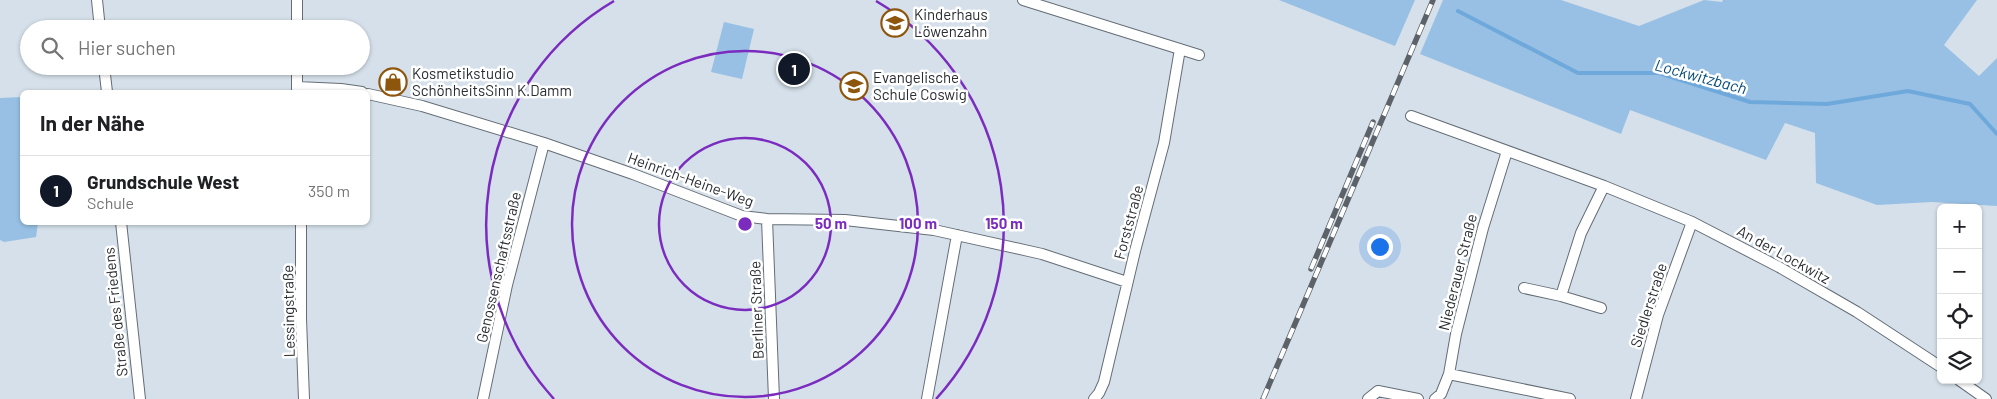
<!DOCTYPE html>
<html lang="de">
<head>
<meta charset="utf-8">
<style>
	body { margin:0; font-family:Barlow,sans-serif; background:#f2f2f2; color:#202124 }
	.controls { position:absolute; right:15px; bottom:15px; display:grid; overflow:hidden; border-radius:8px; box-shadow:0 1px 4px #0004 }
	.controls button { width:45px; height:45px; display:grid; place-items:center; padding:0; border:0; border-bottom:1px solid #e0e0e0; background:#fff; color:#202124; font:25px sans-serif }
	.you { position:absolute; left:1379px; top:246px; width:18px; height:18px; margin:-12px; border:4px solid #fff; border-radius:50%; background:#1a73e8; box-shadow:0 0 0 8px #1a73e833 }
	.badge { display:grid; place-items:center; width:32px; height:32px; border-radius:50%; background:#111827; color:#fff; font-size:16px; font-weight:700 }
	.pin { position:absolute; translate:-50% -50%; border:2px solid #fff; box-shadow:0 1px 5px #0006 }
	.list { margin:0; padding:0; list-style:none }
	h2 { display:flex; justify-content:space-between; align-items:center; height:65px; margin:0; padding:0 20px; font-size:21px }
	h2 small { font-size:16px; font-weight:400; color:#757577 }
	.list li { display:grid; grid-template-columns:32px 1fr auto; gap:15px; align-items:center; box-sizing:border-box; height:70px; padding:0 20px; border-top:1px solid #e0e0e0 }
	.list b { display:block; font-size:19px; white-space:nowrap }
	.list p { margin:0; font-size:16px; white-space:nowrap; color:#757577 }
	.list em { font-size:16px; font-style:normal; color:#757577 }
	.icon { flex:none; width:28px; height:28px; fill:none; stroke:currentColor; stroke-width:2; stroke-linecap:round; stroke-linejoin:round }
	.map { position:relative; flex:none; width:1997px; height:399px; overflow:hidden }
	.search { position:absolute; background:#fff; box-shadow:0 1px 4px #0004; left:20px; top:20px; width:350px; height:55px; display:flex; align-items:center; gap:12px; box-sizing:border-box; padding:0 18px; border-radius:28px; color:#757577; font-size:19px }
	.panel { position:absolute; background:#fff; box-shadow:0 1px 4px #0004; left:20px; top:90px; width:350px; height:135px; border-radius:8px }
	.map>svg:first-child { display:block }
	.green { fill:#97c0e4 }
	.lines { fill:none; stroke-linecap:round; stroke-linejoin:round }
	.stream { stroke:#6fa9db; stroke-width:4 }
	.street-casing { stroke:#646d76; stroke-width:12 }
	.street { stroke:#fff; stroke-width:10 }
	.rail-casing { stroke:#5c6268; stroke-width:5.5 }
	.rail { stroke:#fff; stroke-width:4; stroke-dasharray:11; stroke-linecap:butt }
	.ring { fill:none; stroke:#7b2cbf; stroke-width:2.5 }
	.labels { text-anchor:middle; dominant-baseline:central; stroke-width:5; stroke-linejoin:round; paint-order:stroke }
	.poi-label { font-size:15px; fill:#292d31; stroke:#fff; text-anchor:start }
	.street-label { font-size:15px; fill:#292d31; stroke:#fff }
	.water-label { font-size:16px; font-style:italic; fill:#044b7a; stroke:#fff }
	.centre { fill:#7b2cbf; stroke:#fff; stroke-width:2.5 }
	.ring-label { font-size:15px; text-anchor:middle; font-weight:bold; fill:#7b2cbf; stroke:#fff; stroke-width:5; stroke-linejoin:round; paint-order:stroke }
</style>
</head>
<body>
<div class="map">
<svg width="1997" height="399" viewBox="0 0 1997 399">
	<rect width="100%" height="100%" fill="#d5e0ea"/>
	<path class="green" d="M1279 0H1415L1395 46Z
		M1443 0H1561L1639 26 1704 0 1722 2 1723 0H1977L1944 45 1979 76 1997 58V206L1932 202 1877 205 1816 183 1815 133 1785 123 1766 160 1630 110 1621 134 1420 54Z
		M724 22 754 29 742 79 711 72Z
		M22 97V222L38 223 36 237 4 242 0 240V98Z"/>
	<g class="lines">
		<path class="stream" d="M1458 11 1578 73H1659L1750 102 1827 104 1908 91 1970 104 1997 134"/>
		<g class="street-casing">
			<path id="street" d="M97 0 100 29
				M1023 0 1199 55
				M297 29V0
				M104 66 107 92
				M297 87 341 89 362 92
				M297 92V66
				M368 94 422 106 544 143 633 174 742 216 767 219 845 220 934 230 1042 254 1127 282
				M1411 116 1604 186 1692 222 1779 267 1857 312 1941 367
				M767 219 774 399
				M121 222 140 399
				M301 222V319L304 399
				M1524 288 1561 296 1601 308
				M1561 296 1581 233 1604 186
				M1449 374 1570 399
				M1959 380 1986 399
				M483 399 507 285 544 143
				M927 399 957 235
				M1094 399 1099 393 1104 382 1135 251 1164 143 1180 49
				M1368 399 1378 391 1418 399
				M1435 399 1441 394 1449 374 1456 334 1483 228 1507 151
				M1636 399 1658 315 1692 222"/>
		</g>
		<use href="#street" class="street"/>
		<g class="rail-casing">
			<path id="rail" d="M1311 269 1373 122
				M1263 399 1433 0"/>
		</g>
		<use href="#rail" class="rail"/>
	</g>
	<g class="ring">
		<circle cx="745" cy="224" r="86"/>
		<circle cx="745" cy="224" r="173"/>
		<path d="M554 399A259 259 0 0 1 614 1M876 1A259 259 0 0 1 936 399"/>
	</g>
	<defs>
		<g id="school-ring" transform="scale(1.4375)"><circle r="9.5" fill="#fff" stroke="#8e560c" stroke-width="1.5"/><path d="M0-5L7-2L0 1L-7-2ZM-4 1L0 2.5L4 1V4Q0 6-4 4Z" fill="#8e560c"/></g>
		<g id="shop-ring" transform="scale(1.4375)"><circle r="9.5" fill="#fff" stroke="#8e560c" stroke-width="1.5"/><path d="M-5-2.5h2.3a2.7 3.5 0 0 1 5.4 0H5L5.5 6h-11ZM-1.5-2.5h3a1.5 2.3 0 0 0-3 0Z" fill="#8e560c"/></g>
	</defs>
	<g fill-rule="evenodd">
		<use href="#school-ring" x="895" y="23"/>
		<use href="#shop-ring" x="393" y="82"/>
		<use href="#school-ring" x="854" y="86"/>
	</g>
	<g class="labels">
		<g class="poi-label">
			<text x="914" y="14">Kinderhaus<tspan x="914" dy="17">Löwenzahn</tspan></text>
			<text x="412" y="73">Kosmetikstudio<tspan x="412" dy="17">SchönheitsSinn K.Damm</tspan></text>
			<text x="873" y="77">Evangelische<tspan x="873" dy="17">Schule Coswig</tspan></text>
		</g>
		<g class="street-label">
			<text transform="translate(691 179) rotate(20)">Heinrich-Heine-Weg</text>
			<text transform="translate(1128 222) rotate(-75)">Forststraße</text>
			<text transform="translate(1784 254) rotate(29)">An der Lockwitz</text>
			<text transform="translate(498 267) rotate(-77)">Genossenschaftsstraße</text>
			<text transform="translate(1457 272) rotate(-76)">Niederauer Straße</text>
			<text transform="translate(1648 305) rotate(-72)">Siedlerstraße</text>
			<text transform="translate(756 310) rotate(-92)">Berliner Straße</text>
			<text transform="translate(288 311) rotate(-91)">Lessingstraße</text>
			<text transform="translate(115 312) rotate(-96)">Straße des Friedens</text>
		</g>
		<g class="water-label">
			<text transform="translate(1701 76) rotate(15)">Lockwitzbach</text>
		</g>
	</g>
	<circle cx="745" cy="224" r="8" class="centre"/>
	<g class="ring-label">
		<text x="831" y="229">50 m</text>
		<text x="918" y="229">100 m</text>
		<text x="1004" y="229">150 m</text>
	</g>
</svg>
<div class="controls">
<button>+</button>
<button>−</button>
<button><svg class="icon" aria-label="locate" viewBox="0 0 24 24"><circle cx="12" cy="12" r="6"/><path d="M12 2v4M12 18v4M2 12h4M18 12h4"/></svg></button>
<button><svg class="icon" aria-label="layers" viewBox="0 0 24 24"><path d="M12 4l9 5-9 5-9-5zM3 14l9 5 9-5"/></svg></button>
</div>
<div class="you"></div>
<div class="pin badge" style="left:794px;top:69px">1</div>
<div class="search"><svg class="icon" aria-label="search" viewBox="0 0 24 24"><circle cx="10" cy="10" r="6"/><path d="M15 15l6 6"/></svg>Hier suchen</div>
<section class="panel">
<h2>In der Nähe<small></small></h2>
<ul class="list">
<li><span class="badge">1</span><div><b>Grundschule West</b><p>Schule</p></div><em>350 m</em></li>
</ul>
</section>
</div>
</body>
</html>
